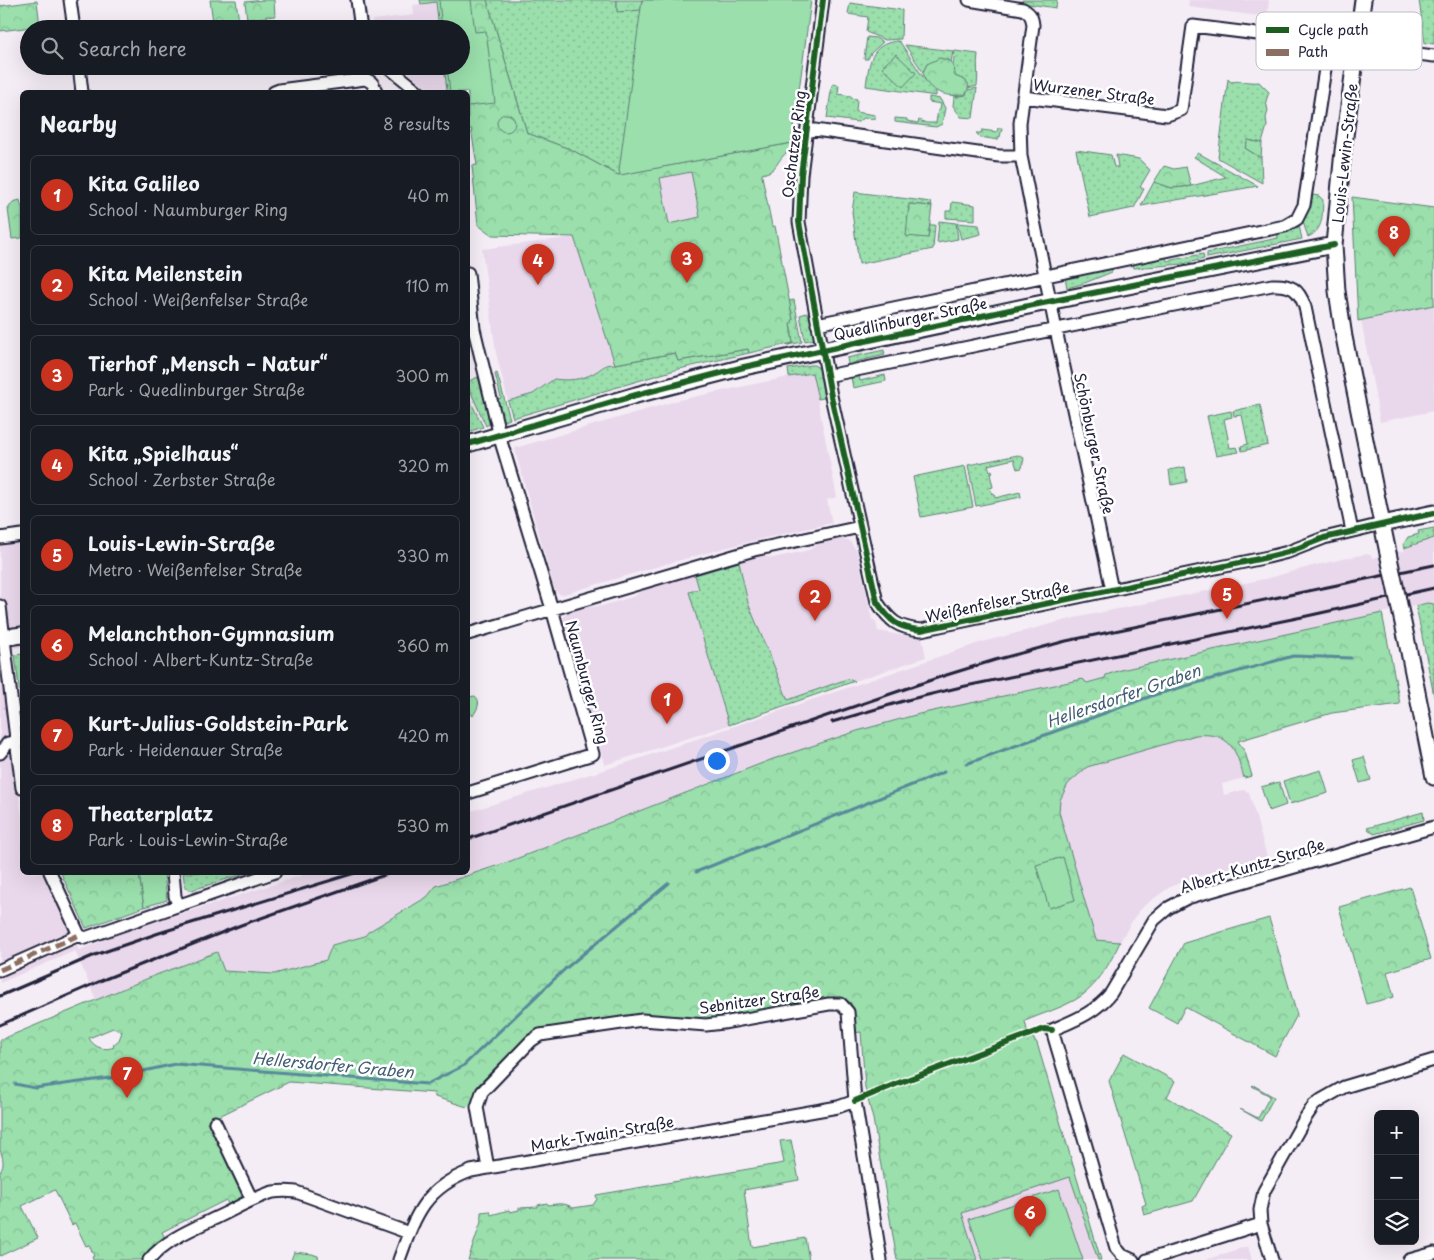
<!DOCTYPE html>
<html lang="en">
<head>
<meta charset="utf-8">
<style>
	body { margin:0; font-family:"Playpen Sans",sans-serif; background:#242831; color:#f1f3f6 }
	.controls { position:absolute; right:15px; bottom:15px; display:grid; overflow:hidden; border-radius:8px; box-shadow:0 5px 20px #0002 }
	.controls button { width:45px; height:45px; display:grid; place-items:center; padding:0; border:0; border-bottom:1px solid #363941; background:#171b24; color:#f1f3f6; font:25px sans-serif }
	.you { position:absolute; left:716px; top:760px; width:18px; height:18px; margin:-12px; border:4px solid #fff; border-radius:50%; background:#1a73e8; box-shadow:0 0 0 8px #1a73e833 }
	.badge { display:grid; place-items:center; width:32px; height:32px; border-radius:50%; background:#c8321e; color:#fff; font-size:16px; font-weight:700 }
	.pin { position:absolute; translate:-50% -41px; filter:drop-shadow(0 1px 2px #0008) }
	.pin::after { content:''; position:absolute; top:26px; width:18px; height:15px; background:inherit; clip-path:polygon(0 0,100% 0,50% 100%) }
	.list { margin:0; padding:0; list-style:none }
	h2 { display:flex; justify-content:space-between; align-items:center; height:65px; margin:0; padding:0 20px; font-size:21px }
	h2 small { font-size:16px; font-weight:400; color:#9ea1a6 }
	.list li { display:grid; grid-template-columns:32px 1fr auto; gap:15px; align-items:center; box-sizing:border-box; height:80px; margin:0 10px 10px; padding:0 10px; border:1px solid #363941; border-radius:8px }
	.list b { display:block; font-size:19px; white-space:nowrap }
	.list p { margin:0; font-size:16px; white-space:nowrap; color:#9ea1a6 }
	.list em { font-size:16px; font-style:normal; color:#9ea1a6 }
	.icon { flex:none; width:28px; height:28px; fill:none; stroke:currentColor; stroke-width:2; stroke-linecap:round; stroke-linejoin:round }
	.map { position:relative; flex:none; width:1434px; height:1260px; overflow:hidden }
	.search { position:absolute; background:#171b24; box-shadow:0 5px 20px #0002; left:20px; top:20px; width:450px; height:55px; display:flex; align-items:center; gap:12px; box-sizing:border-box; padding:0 18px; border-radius:28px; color:#9ea1a6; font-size:19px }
	.panel { position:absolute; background:#171b24; box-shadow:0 5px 20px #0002; left:20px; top:90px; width:450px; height:785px; border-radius:8px }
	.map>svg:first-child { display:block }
	.built { fill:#e9d8eb }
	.grass { fill:url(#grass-dots); stroke:#5e8074 }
	.forest { fill:url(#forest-crowns); stroke:#5e8074; fill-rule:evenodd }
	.garden { fill:#9adfac; stroke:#5e8074 }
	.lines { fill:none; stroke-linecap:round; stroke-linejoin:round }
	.stream { stroke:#59899a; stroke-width:3 }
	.minor-casing { stroke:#22223b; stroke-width:15 }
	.tertiary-casing { stroke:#22223b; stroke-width:19 }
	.minor { stroke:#fff; stroke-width:11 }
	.tertiary { stroke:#fff; stroke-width:15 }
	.rail { stroke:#22223b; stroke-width:3 }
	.tertiary-bridge-casing { stroke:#22223b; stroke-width:19; stroke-linecap:butt }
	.tertiary-bridge { stroke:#fff; stroke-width:15 }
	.quiet { stroke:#8d6e63; stroke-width:5; stroke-dasharray:10 5; stroke-linecap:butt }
	.cycleway-casing { stroke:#fff; stroke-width:9 }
	.cycleway { stroke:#1b5e20; stroke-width:6 }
	.labels { text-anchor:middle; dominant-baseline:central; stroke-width:5; stroke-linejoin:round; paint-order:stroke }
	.street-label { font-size:15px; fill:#22223b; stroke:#fff }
	.water-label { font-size:16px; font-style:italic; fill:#425e72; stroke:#fff }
	.key { fill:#fff; stroke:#bdbdc4; stroke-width:1 }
	.key-label { font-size:14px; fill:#22223b }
</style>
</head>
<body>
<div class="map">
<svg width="1434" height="1260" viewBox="0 0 1434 1260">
	<defs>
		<pattern id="grass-dots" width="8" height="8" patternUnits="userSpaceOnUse" patternTransform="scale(1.25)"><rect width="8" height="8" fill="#9adfac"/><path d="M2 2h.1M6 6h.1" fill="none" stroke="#84bf95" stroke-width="1.8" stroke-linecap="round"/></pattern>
		<pattern id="forest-crowns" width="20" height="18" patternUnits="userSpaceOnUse" patternTransform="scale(1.25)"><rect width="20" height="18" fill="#9adfac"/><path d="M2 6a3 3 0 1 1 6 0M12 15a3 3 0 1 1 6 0" fill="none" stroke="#84bf95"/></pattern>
	</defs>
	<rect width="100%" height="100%" fill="#f5edf6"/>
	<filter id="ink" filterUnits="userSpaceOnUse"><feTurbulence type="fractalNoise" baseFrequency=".02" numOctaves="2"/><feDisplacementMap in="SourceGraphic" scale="10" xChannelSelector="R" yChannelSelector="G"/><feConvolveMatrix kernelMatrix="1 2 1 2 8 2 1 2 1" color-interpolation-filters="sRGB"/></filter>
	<g filter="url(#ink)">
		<path class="built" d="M1189 0H1269L1267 17 1188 7Z
			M436 2 439 29H373L372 20 414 15 413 5Z
			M401 66H444L447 90 432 92Z
			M691 172 700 217 669 224 660 178Z
			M574 237 615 364H606L593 374 574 380 563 381 554 379 533 394 508 401 496 353 482 249Z
			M1434 305V411L1380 422 1361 320Z
			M812 372 837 497 827 500 832 523 740 544 666 564 561 595 555 591 516 454 515 448 679 400Z
			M1434 538V604L1427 603 1382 613 1121 670 1101 680 1086 683 1083 679 919 714 857 731 733 774 508 862 436 886 427 897 368 932 365 936 332 945 326 960 274 974 224 971 217 952 96 1000 75 951 0 983V661L22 819V872L45 873 79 950 127 931 309 873 468 872V812L626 763 982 642 1074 618 1269 578 1312 566 1365 554 1371 555 1372 558 1404 551V548Z
			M841 539 849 540 857 551 872 619 876 622 878 631 905 636 922 637 926 657 855 681 847 679 788 700 748 603 739 562 754 557 763 556 773 558 809 550 820 543Z
			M22 540V647L0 650V543Z
			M695 575 699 589 689 592 729 725 605 765 563 624 564 616 572 610 583 607 602 606 635 596 645 588Z
			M1206 734 1224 739 1231 744 1238 757 1244 778 1222 784 1224 795 1243 790 1249 792 1267 857 1184 881 1170 887 1145 905 1135 916 1120 942 1096 941 1059 812 1060 800 1068 784 1087 767 1196 735Z
			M1070 1176 1098 1260H977L961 1213Z
			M1248 1246 1252 1260H1205Z"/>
		<path class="grass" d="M487 0H617V11L642 0H653L748 152 618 175 572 150 527 133Z
			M1022 0H1057L1056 8 1022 3Z
			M1419 0H1434V44L1425 43Z
			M850 3 902 10 901 39 885 40 866 32 868 17 848 14Z
			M867 37 876 38 883 42 871 53 868 59H864Z
			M897 41 900 42 925 80 936 91V96L866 86C869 64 870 44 897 41Z
			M905 45 953 51 951 63 948 60 927 64 923 72Z
			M955 51 978 54C976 65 979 75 977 86L968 88C968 78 962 80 955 76L953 65Z
			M1228 79 1231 82C1241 80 1249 83 1259 82L1269 92 1266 101 1268 111 1266 118 1267 126 1262 143 1248 140 1245 148 1261 158 1262 183 1218 158Z
			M834 84 839 85 838 94 851 96V98L857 99 856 112 875 115V119L864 118 858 122 827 118 832 85Z
			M977 88 973 118 961 117 953 106 954 97 966 95 968 90Z
			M929 97 940 99 945 108 942 124 936 127 895 122V118L907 119V121L918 123 919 120 926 123H936L938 110H940L941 104 929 102Z
			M998 128H1002L1000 137H998V140L980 137 976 133H981L982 130 997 132Z
			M1076 150 1111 155 1114 167H1118L1116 155 1139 159 1150 170 1140 187 1144 189 1134 208 1090 217Z
			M1198 153 1258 186 1141 206 1154 182 1172 188 1191 186 1226 177 1194 157Z
			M855 192 931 202 932 206 909 204 928 238 930 225H935L933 249 859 264 852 212Z
			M1313 195 1319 196 1323 200C1322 215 1324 230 1308 237L1301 216 1306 198 1312 199Z
			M952 202 975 205V220L946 218V211H951Z
			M939 221 956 223 958 239 937 243Z
			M1298 221 1302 239 1207 258V253L1278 238 1277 232Z
			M957 223 979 225 981 234 961 239Z
			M1203 254 1204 259 1183 264 1134 268 1132 262 1165 255 1167 261Z
			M1111 266 1112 272 1082 284 1067 288 1065 277Z
			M794 300 802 342 788 345 793 343 790 323 793 320 789 301Z
			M810 312 815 339 805 341 800 315Z
			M849 322 850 327 865 325 866 329 836 336 834 325Z
			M748 349 749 353 675 370 513 418 508 401 533 394 554 379C567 381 582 380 594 373 603 368 603 364 615 364L676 353 678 361Z
			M884 350 885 355 855 362 857 368 849 369 847 358Z
			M811 365H814L819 368 824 398 818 399 812 373 789 377 788 369Z
			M497 373 510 419 505 421 500 415 495 400 501 398 495 374Z
			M859 375 860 381 885 375 886 381 853 388 851 377Z
			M478 377 489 416V424L486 426 468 386 469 381Z
			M468 396 483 427 468 432Z
			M1260 405 1268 445 1242 451 1241 446 1248 444 1242 415 1234 416 1233 411Z
			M1231 411 1232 417 1224 419 1230 448 1237 447 1239 452 1216 456 1207 416Z
			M1018 455 1024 458 1022 468 1017 469 1014 459 988 465 990 471 992 470 993 473 990 474 993 487 990 488 992 494 994 493 995 498 1020 492 1021 497 976 506 968 465Z
			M965 466 973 507 921 517 913 477Z
			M1185 467 1187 482 1171 485 1169 470Z
			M1434 528V538L1404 548 1403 545 1408 537 1419 534 1418 531Z
			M739 562 748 603 788 700 847 679 855 681 729 725 689 592 699 589 695 575Z
			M1427 603 1434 604V696L1416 606Z
			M22 654V711L15 655Z
			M1423 812 1424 820 1374 834 1367 828Z
			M208 872H246V873L189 891 185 887 183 873Z
			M1253 1085 1274 1097 1261 1121 1240 1109 1258 1118 1270 1096 1252 1086Z"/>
		<path class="forest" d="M210 0H236L240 29H214Z
			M263 0H274L275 16 247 19 245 2Z
			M420 0H487L527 133 572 150 618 175 792 143C791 151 788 151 783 156 775 165 776 171 762 174V176L772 226H775L793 320 790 324 793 343 749 353 748 349 678 361 675 353 615 364 574 237 492 235 478 225 472 166 477 165 471 129H468V92H432L447 90 444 66H461V29H439L436 2 421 4ZM691 172 700 217 669 224 660 178Z
			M617 0H642L641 10 617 12Z
			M37 1 40 26 0 31V6Z
			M896 54 916 73 903 87 882 67Z
			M940 58C951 60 955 65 955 76 966 81 972 81 966 94 949 99 925 92 923 72L927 64Z
			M1248 140 1262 143 1261 158 1245 148Z
			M1164 166 1174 169 1186 167 1191 186 1172 188 1154 182Z
			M1352 197 1434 208V305L1358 321Z
			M20 200 22 209V238L12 239 8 209 13 202Z
			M909 204 932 206 928 238 906 236Z
			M1382 613 1400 704 1332 713 1238 741 1245 752 1252 776 1244 778C1236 749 1230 732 1196 735L1087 767 1068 784 1060 800 1059 812 1096 940 1120 942C1110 963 1097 988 1075 1000 1059 1009 1041 1014 1025 1021L1027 1030 1037 1043 1101 1260H1098L1070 1177 962 1213 977 1260H897L873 1119 865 1088 861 1032 854 1033 851 1003 848 1001 841 999 706 1023 535 1031 531 1033 479 1084 474 1100 467 1107 435 1097 434 1093 289 1082 207 1122 224 1152 243 1192 241 1197 229 1206 226 1200 162 1232 165 1238 160 1241 142 1260H93L92 1257 94 1256 89 1245 86 1246 75 1223 72 1225 55 1190 22 1206 38 1238 0 1256V1172C5 1165 3 1158 0 1150V1040L156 975 217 952 224 971 274 974 326 960 332 945 365 936 368 932 427 897 436 886 508 862 773 759 857 731 919 714 1083 679 1087 683 1105 678 1106 675 1121 670ZM113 1028 122 1032 119 1040 113 1045 114 1047C105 1051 94 1048 89 1038Z
			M475 696C482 702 477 709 473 716L468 712V697Z
			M1364 757 1371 780 1360 783 1353 760Z
			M1321 770 1328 793 1290 804 1283 781Z
			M61 873H139L144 907 86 928Z
			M1410 887 1431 959 1387 972 1394 997 1366 1004 1339 907Z
			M1269 918 1297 1015 1275 1056 1185 1007 1177 1023 1149 1008 1184 943Z
			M1124 1053 1175 1081 1167 1097 1231 1133 1193 1201 1144 1215 1142 1206 1146 1204 1109 1081Z
			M791 1140 799 1180 744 1190 752 1247 805 1238 809 1260H468L481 1222V1212L490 1211 491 1215 509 1210 510 1212 519 1210V1208L538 1207V1205L547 1203 548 1205C557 1204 565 1202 573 1208L593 1205 597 1199 596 1195 784 1163 780 1141Z
			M294 1252 312 1254 318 1256 319 1260H291Z"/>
		<path class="garden" d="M439 0H471L475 32 486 31 495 103 468 106V92H450L447 66H461V29H442Z
			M642 0H811L792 143 620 175 619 170Z
			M497 123a9 9 0 1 1 18 0a9 9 0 1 1-18 0Z
			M1279 782 1286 805 1269 811 1261 787Z
			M1063 857 1075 900 1049 908 1036 865Z
			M139 873H164L167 900 144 907Z
			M1059 1189 1083 1260H983L969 1219Z"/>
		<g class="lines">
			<path class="stream" d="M966 764 1154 695 1293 656 1351 658
				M696 872 944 772
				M15 1084 35 1088 117 1077 175 1064 427 1084 463 1066 565 969 669 883"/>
			<g class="minor-casing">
				<path id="minor" d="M70 0 74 29
					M357 0 361 29
					M823 0 801 175 799 222 831 396 877 602C890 621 897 628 921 630L1268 557 1288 552 1324 538 1382 524
					M969 0 1023 9C1031 14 1032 17 1033 25L1020 123 1021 156 1056 330 1112 590
					M79 66 82 92
					M387 66 419 92
					M274 92 279 90 365 79C373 82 374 85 376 92
					M1023 97 1167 115 1181 110 1193 26 1434 56
					M808 129 999 156H1021
					M468 273 474 329 502 445 552 609 593 754 468 793
					M817 324 1285 226 1297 219 1304 205 1329 43
					M827 376 1272 285C1291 284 1299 289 1305 307L1352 531
					M0 538 22 535
					M0 606 22 788
					M468 634 754 550 860 527
					M0 753 8 743 17 742
					M50 872 79 935
					M173 872 175 896 178 905
					M0 970 79 935 85 938 275 872
					M215 1122 252 1200
					M488 1168 477 1107 482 1092 531 1041 540 1035 642 1020 706 1025 723 1023 829 1004H841L848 1012 855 1101 881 1260
					M149 1260C168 1237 198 1227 224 1214 240 1206 256 1197 273 1192 281 1191 288 1191 296 1192L409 1233
					M399 1260C415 1216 424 1188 471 1171L838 1107 855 1101
					M1133 1260 1122 1255 1116 1248 1052 1030C1075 1020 1095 1013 1111 993L1154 920 1168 908 1187 898 1434 827
					M1147 1260 1261 1224
					M1272 1260 1261 1224 1260 1210 1264 1191 1304 1120 1314 1105 1321 1100 1344 1087 1434 1060
					M1409 1260 1434 1253"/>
			</g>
			<g class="tertiary-casing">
				<path id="tertiary" d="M1363 0 1343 151 1334 245 1337 291 1344 337 1388 553
					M468 444 636 395 744 367 1033 305 1334 245
					M1382 524 1434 513
					M1406 637 1434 777
					M0 638 22 635"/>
			</g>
			<use href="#minor" class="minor"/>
			<use href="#tertiary" class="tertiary"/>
			<path class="rail" d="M832 722 907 700 961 687 1307 616 1434 588
				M468 839 940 677 995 660 1066 641 1434 565
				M0 996 95 955 159 933 358 872
				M0 1025 105 979 241 925 393 872"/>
			<g class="tertiary-bridge-casing">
				<path id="tertiary-bridge" d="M1388 553 1406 637"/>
			</g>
			<use href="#tertiary-bridge" class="tertiary-bridge"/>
			<path class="quiet" d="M0 970 79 935"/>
			<g class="cycleway-casing">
				<path id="cycleway" d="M823 0 801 175 799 222 831 396 877 602C890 621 897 628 921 630L1268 557 1288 552 1324 538 1434 513
					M468 444 636 395 744 367 1033 305 1334 245
					M855 1101 896 1084 1044 1029 1052 1030"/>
			</g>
			<use href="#cycleway" class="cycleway"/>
		</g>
	</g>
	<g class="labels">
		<g class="street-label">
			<text transform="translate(1094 91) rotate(7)">Wurzener Straße</text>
			<text transform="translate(793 144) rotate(-83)">Oschatzer Ring</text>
			<text transform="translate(1344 153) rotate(-84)">Louis-Lewin-Straße</text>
			<text transform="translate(910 318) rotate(-12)">Quedlinburger Straße</text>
			<text transform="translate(1095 443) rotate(78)">Schönburger Straße</text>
			<text transform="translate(997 601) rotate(-12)">Weißenfelser Straße</text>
			<text transform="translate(588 682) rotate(75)">Naumburger Ring</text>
			<text transform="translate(1252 865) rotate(-17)">Albert-Kuntz-Straße</text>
			<text transform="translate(759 999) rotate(-8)">Sebnitzer Straße</text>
			<text transform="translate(602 1133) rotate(-10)">Mark-Twain-Straße</text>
		</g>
		<g class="water-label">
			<text transform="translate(1123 695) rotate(-19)">Hellersdorfer Graben</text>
			<text transform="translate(333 1064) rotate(5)">Hellersdorfer Graben</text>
		</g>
	</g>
	<rect x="1256" y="12" width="166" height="58" rx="8" class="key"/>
	<rect x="1266" y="27" width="23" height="6" fill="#1b5e20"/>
	<rect x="1266" y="49" width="23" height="7" fill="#8d6e63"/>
	<g class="key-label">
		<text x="1298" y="35">Cycle path</text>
		<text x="1298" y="57">Path</text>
	</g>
</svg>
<div class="controls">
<button>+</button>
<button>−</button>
<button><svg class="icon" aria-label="layers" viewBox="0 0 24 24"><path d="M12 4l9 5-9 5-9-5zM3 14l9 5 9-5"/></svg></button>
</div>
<div class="you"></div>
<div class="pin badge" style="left:667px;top:724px">1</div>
<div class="pin badge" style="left:815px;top:621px">2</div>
<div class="pin badge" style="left:687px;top:283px">3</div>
<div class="pin badge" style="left:538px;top:285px">4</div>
<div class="pin badge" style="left:1227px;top:619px">5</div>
<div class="pin badge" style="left:1030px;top:1237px">6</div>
<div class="pin badge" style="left:127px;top:1098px">7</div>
<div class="pin badge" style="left:1394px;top:257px">8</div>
<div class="search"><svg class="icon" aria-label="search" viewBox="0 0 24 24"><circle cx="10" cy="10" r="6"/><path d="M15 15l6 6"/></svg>Search here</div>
<section class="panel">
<h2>Nearby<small>8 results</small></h2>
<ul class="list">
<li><span class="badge">1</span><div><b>Kita Galileo</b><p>School · Naumburger Ring</p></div><em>40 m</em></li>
<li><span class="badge">2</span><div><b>Kita Meilenstein</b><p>School · Weißenfelser Straße</p></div><em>110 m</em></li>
<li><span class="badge">3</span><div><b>Tierhof „Mensch – Natur“</b><p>Park · Quedlinburger Straße</p></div><em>300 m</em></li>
<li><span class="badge">4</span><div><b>Kita „Spielhaus“</b><p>School · Zerbster Straße</p></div><em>320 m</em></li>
<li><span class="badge">5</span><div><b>Louis-Lewin-Straße</b><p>Metro · Weißenfelser Straße</p></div><em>330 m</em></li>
<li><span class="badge">6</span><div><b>Melanchthon-Gymnasium</b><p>School · Albert-Kuntz-Straße</p></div><em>360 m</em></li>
<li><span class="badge">7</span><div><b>Kurt-Julius-Goldstein-Park</b><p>Park · Heidenauer Straße</p></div><em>420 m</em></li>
<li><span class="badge">8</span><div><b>Theaterplatz</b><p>Park · Louis-Lewin-Straße</p></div><em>530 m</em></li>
</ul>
</section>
</div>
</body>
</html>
